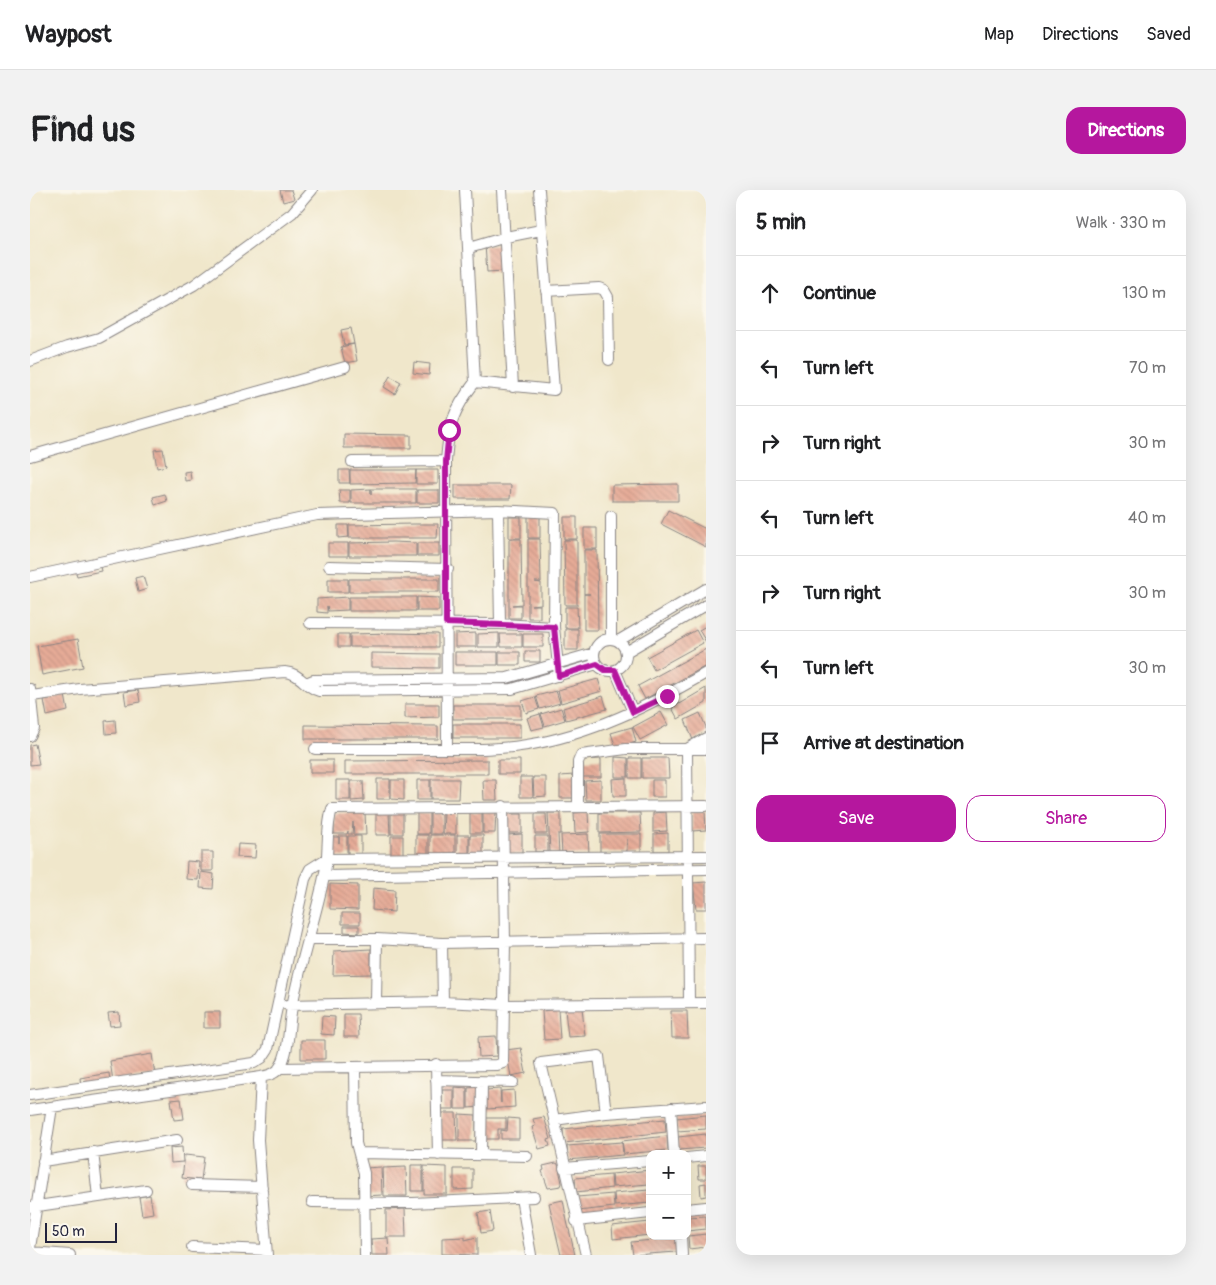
<!DOCTYPE html>
<html lang="en">
<head>
<meta charset="utf-8">
<style>
	body { margin:0; font-family:Pangolin,sans-serif; background:#f2f2f2; color:#202124 }
	.controls { position:absolute; right:15px; bottom:15px; display:grid; overflow:hidden; border-radius:10px; box-shadow:0 5px 20px #0002 }
	.controls button { width:45px; height:45px; display:grid; place-items:center; padding:0; border:0; border-bottom:1px solid #e0e0e0; background:#fff; color:#202124; font:25px sans-serif }
	.scale { position:absolute; left:15px; bottom:12px; width:72px; box-sizing:border-box; padding-left:5px; border:2px solid #22223b; border-top:0; font-size:14px; line-height:18px; white-space:nowrap; color:#22223b; -webkit-text-stroke:4px #fbf7ec; paint-order:stroke }
	.stop { position:absolute; width:15px; height:15px; margin:-11px; border:4px solid #b5179e; border-radius:50%; background:#fff }
	.stop.end { background:#b5179e; border-color:#fff; box-shadow:0 1px 5px #0008 }
	.list { margin:0; padding:0; list-style:none }
	h2 { display:flex; justify-content:space-between; align-items:center; height:65px; margin:0; padding:0 20px; font-size:21px }
	h2 small { font-size:16px; font-weight:400; color:#757577 }
	.list li { display:grid; grid-template-columns:32px 1fr auto; gap:15px; align-items:center; box-sizing:border-box; height:75px; padding:0 20px; border-top:1px solid #e0e0e0 }
	.list b { display:block; font-size:19px; white-space:nowrap }
	.list em { font-size:16px; font-style:normal; color:#757577 }
	.actions { display:flex; gap:10px; padding:15px 20px }
	.actions a { flex:1; padding:11px 0; border:1px solid #b5179e; border-radius:15px; text-align:center; font-size:18px; color:#b5179e }
	.actions .main { background:#b5179e; color:#fff }
	.icon { flex:none; width:28px; height:28px; fill:none; stroke:currentColor; stroke-width:2; stroke-linecap:round; stroke-linejoin:round }
	.map { position:relative; flex:none; width:676px; height:1065px; overflow:hidden; border-radius:15px }
	header { display:flex; align-items:center; gap:30px; box-sizing:border-box; height:70px; padding:0 25px; background:#fff; border-bottom:1px solid #e0e0e0 }
	header strong { font-size:24px }
	nav { display:flex; gap:28px; margin-inline-start:auto; font-size:18px }
	.intro { display:flex; align-items:center; justify-content:space-between; box-sizing:border-box; height:120px; padding:0 30px }
	h1 { margin:0; font-size:35px }
	.button { padding:12px 22px; border-radius:15px; background:#b5179e; color:#fff; font-size:18px; font-weight:700 }
	main { display:flex; gap:30px; padding:0 30px }
	aside { flex:1; background:#fff; border-radius:15px; box-shadow:0 5px 20px #0002 }
	.map>svg:first-child { display:block }
	.building { fill:url(#building-back-hatch) }
	.lines { fill:none; stroke-linecap:round; stroke-linejoin:round }
	.minor-casing { stroke:#898483; stroke-width:12 }
	.minor { stroke:#fff; stroke-width:10 }
	.route { stroke:#b5179e; stroke-width:6 }
</style>
</head>
<body>
<header>
<strong>Waypost</strong>
<nav><a>Map</a><a>Directions</a><a>Saved</a></nav>
</header>
<div class="intro"><h1>Find us</h1><a class="button">Directions</a></div>
<main>
<div class="map">
<svg width="676" height="1065" viewBox="0 0 676 1065">
	<defs>
		<pattern id="building-back-hatch" width="6" height="6" patternUnits="userSpaceOnUse" patternTransform="scale(1.25)"><rect width="6" height="6" fill="#e6ab97"/><path d="M-1 5l2 2M0 0l6 6M5-1l2 2" fill="none" stroke="#c59383"/></pattern>
	</defs>
	<rect width="100%" height="100%" fill="#fbf7ec"/>
	<filter id="ink" filterUnits="userSpaceOnUse"><feTurbulence type="fractalNoise" baseFrequency=".02" numOctaves="2"/><feDisplacementMap in="SourceGraphic" scale="10" xChannelSelector="R" yChannelSelector="G"/><feConvolveMatrix kernelMatrix="1 2 1 2 8 2 1 2 1" color-interpolation-filters="sRGB"/></filter>
	<filter id="wash" filterUnits="userSpaceOnUse"><feTurbulence type="fractalNoise" baseFrequency=".0096" numOctaves="4" result="noise"/><feDisplacementMap in="SourceGraphic" scale="20" xChannelSelector="R" yChannelSelector="G"/><feGaussianBlur stdDeviation="1.12" result="paint"/><feColorMatrix in="noise" values="0 0 0 0 0 0 0 0 0 0 0 0 0 0 0 0 0 1.4 0 .05"/><feComposite in="paint" operator="in"/></filter>
	<g filter="url(#wash)">
		<rect width="100%" height="100%" fill="#f0e7cb"/>
		<g id="blocks">
			<path class="building" d="M250 0H261L264 9 253 12Z
				M472 54 474 81 457 82 455 55Z
				M321 138 324 154 314 155 311 140Z
				M324 154 327 171 315 173 311 157Z
				M384 172 400 174 399 185 383 183Z
				M360 186 371 192 365 204 354 197Z
				M314 244 381 245V258H314Z
				M133 259 136 276 127 278 124 260Z
				M309 280H319L320 293H309Z
				M320 280H386L385 293 320 294Z
				M386 280H408V294H386Z
				M160 281 161 290 155 291 154 282Z
				M648 294V311H582V295Z
				M425 295H481L480 309H425Z
				M341 299H386V313H321V300L341 299V305Z
				M309 300H320V313H310Z
				M387 300H409V313H387Z
				M135 304 137 311 125 315 123 307Z
				M638 320 676 339V357L631 334Z
				M498 326H510V348H498Z
				M479 327H491V348H479Z
				M534 327H547V349H534Z
				M385 334H408L407 348H319V335Z
				M308 335H318L319 347 308 348Z
				M554 338H567V359H554Z
				M479 349H491L492 414 482 415H491V428H479Z
				M498 349H510L511 392H505L511 393V414L501 415H510V428H498Z
				M534 350H547V415H535Z
				M363 352 386 353V366H319V353Z
				M298 353H318V366H298Z
				M387 353H409V366H387Z
				M554 360H567L568 440H554V404H560H554Z
				M69 373 71 381 47 386 45 379Z
				M113 386 117 399 108 402 105 388Z
				M298 389H318V402H298Z
				M319 389H409V402H319Z
				M318 407V420L298 421 297 416V423L287 422V409Z
				M319 407H386V421H319Z
				M387 407 409 408V421H387Z
				M535 417H547L548 438H535Z
				M676 436V452L669 440Z
				M535 439H548V460H535Z
				M666 440 673 453 624 480 617 467Z
				M363 443 408 444V457H320V444Z
				M446 443V457H425V444Z
				M469 443V457H448V444Z
				M308 444H319V457H308Z
				M470 444H492V457H471Z
				M493 444H513V457H493Z
				M48 449 53 477 12 485 7 456Z
				M676 459V476L615 509 608 496Z
				M495 461H510V472H495Z
				M425 462H468V475H425Z
				M469 462H490V475H469Z
				M341 463 409 464V478L341 477Z
				M568 489 572 501 531 513 528 500Z
				M676 498V513L648 529 642 518Z
				M108 500 110 512 96 515 94 502Z
				M526 501 530 513 510 519 506 506Z
				M35 505 38 521 17 526 14 510Z
				M573 506 577 519 536 530 533 518Z
				M505 507 509 519 496 523 492 511Z
				M375 514H409V527L375 528Z
				M423 515H491V529H423Z
				M531 518 535 530 515 536 511 524Z
				M631 522 638 535 610 550 603 537Z
				M670 523 676 537V544L663 550 655 530Z
				M510 524 514 537 501 540 497 528Z
				M85 530 86 543 76 544 75 531Z
				M423 534H490V548H423Z
				M275 535 408 536V549H275Z
				M602 537 606 552 586 558 581 543Z
				M5 554 9 574 0 575V555Z
				M585 567 598 568V587H585Z
				M599 568H611V588H599Z
				M612 568H638L639 588H612Z
				M571 569V587H552L551 570Z
				M280 570H303V583H280Z
				M458 570V584H315V571Z
				M468 570H490V584H468Z
				M544 585 545 608H530V586Z
				M490 587H502L503 607H490Z
				M503 587H516V606L504 607Z
				M596 588V606H583L582 589Z
				M347 589H360V609H347Z
				M401 589H429L428 609H401Z
				M306 590H320V610H306Z
				M361 590H374V610L361 609Z
				M387 590H400V610H387Z
				M453 590H466L467 610H454Z
				M571 590V610H556L555 591Z
				M622 590H635V607H622Z
				M321 591H333L334 610 321 611Z
				M662 621H675L676 640 662 641Z
				M440 622H452V643H440Z
				M453 622H466L465 643H453Z
				M558 622 559 642 545 643 544 623Z
				M636 622 637 641 623 642V623Z
				M304 623H335L336 645H324L323 632 322 644H318V641L317 644H304Z
				M346 623H359L360 645H346Z
				M361 623H373V644H361Z
				M387 623H399V644H387Z
				M400 623H412V644H400Z
				M414 623H426V644H413Z
				M518 623H531V644H528L529 664 520 662Z
				M569 623H610L611 642 569 643Z
				M476 624H492V643H477Z
				M505 624H516L517 644H505Z
				M638 643V661H624V644Z
				M492 644V664H478V645Z
				M558 644 559 664 532 665 531 645Z
				M570 644H611V663H597V649L596 662H570Z
				M386 645H398V667L386 666Z
				M400 645H425V666H400Z
				M427 645H439V666H427Z
				M440 645H453V667L440 666Z
				M309 646H317V667H302V647H309V653Z
				M318 646H331V666L318 665Z
				M361 646H373V667H361Z
				M505 646H518V662H505Z
				M208 654 226 655 225 668 207 667Z
				M171 662H183V681H171Z
				M157 671 169 672 168 690 156 689Z
				M171 682 184 684 183 699 170 698Z
				M676 692V719H666L663 693Z
				M300 694 328 695V720L300 719Z
				M343 698 365 700 364 722 342 720Z
				M312 723H330V734H312Z
				M314 736H329V743L314 742Z
				M341 759V784L303 785 304 761Z
				M552 818 555 846 538 847 535 820Z
				M528 819 530 849 514 850 512 821Z
				M641 821H657L658 848H642Z
				M89 822 90 835 80 836 78 823Z
				M174 822H190V838H174Z
				M314 824H328L329 847H314Z
				M292 826 305 827 304 845 291 844Z
				M466 846 467 866 449 867 448 847Z
				M271 850H295V869H271Z
				M491 858 496 883 481 886 476 860Z
				M122 864 125 885 83 891 80 871Z
				M79 883 80 891 51 896 50 888Z
				M425 897 437 898V919H425Z
				M450 897V917L438 918V898Z
				M470 899 471 913V901L484 900 485 917 457 919 455 900Z
				M412 900H424V919H412Z
				M151 909 154 929 144 930 141 910Z
				M410 923H426L427 950H411Z
				M429 924 446 925V951H429Z
				M676 925V939L647 941 646 928Z
				M514 927 521 949 518 950 520 956 509 959 502 937 505 936 503 929Z
				M454 928H476V939H468V949H453Z
				M478 928 489 929V949H471V940L477 941Z
				M635 929 636 942 534 953 533 939Z
				M676 944V958L649 960 648 947Z
				M637 946 638 960 594 964 592 951Z
				M592 952 593 965 538 970 537 956Z
				M152 957 153 972 141 973 140 958Z
				M155 965 174 967 171 990 152 988Z
				M526 973 528 974 532 993 531 996 518 998 512 981 514 980 513 976Z
				M381 975H393V1001H381Z
				M394 976 417 977V1004H394Z
				M668 976H676V989H669Z
				M351 977 352 1005 336 1006 335 978Z
				M376 977 377 1006H354L353 978Z
				M424 979H443V999L424 1000Z
				M620 980 619 994 583 997 582 984Z
				M581 985 582 998 546 1002 545 988Z
				M676 993V1006L671 1007 670 994Z
				M619 1000 620 1013 585 1016 584 1003Z
				M583 1004 584 1017 548 1021 547 1007Z
				M120 1005 123 1023 112 1025 109 1007Z
				M533 1010 537 1031 545 1065H531L526 1044 519 1013Z
				M375 1019 376 1047H356V1020Z
				M460 1021 463 1041 451 1043 448 1023Z
				M676 1026V1039L657 1041V1027Z
				M620 1032V1045L583 1049 582 1036Z
				M676 1044V1057L659 1059 658 1046Z
				M435 1047V1050L447 1047V1065L412 1064V1048Z
				M358 1048 359 1065H342L341 1049Z
				M646 1048 647 1062 603 1065 601 1052Z"/>
		</g>
	</g>
	<g filter="url(#ink)">
		<use href="#blocks" fill-opacity="0" stroke="#898483" stroke-width="1"/>
		<g class="lines">
			<g class="minor-casing">
				<path id="minor" d="M472 0 483 197
					M439 58 476 47 511 40
					M516 101 569 98 574 100 578 107 579 170
					M0 171 37 157 69 148 164 95 262 23 282 0
					M445 192 524 200 509 0
					M0 266 315 177
					M322 272 416 271
					M468 320 470 434
					M299 376 418 379
					M0 387 287 325 468 320 525 323 524 437 529 486
					M280 433 470 434 524 437
					M581 449V326
					M564 465a16 16 0 1 1 32 0a16 16 0 1 1-32 0Z
					M588 451 676 399
					M596 462 676 415
					M585 480 603 522
					M276 493 283 490 477 488 564 463
					M0 499 4 538 0 546
					M2 506 50 499 255 482C270 483 275 497 289 501L482 499 567 474
					M285 559C326 559 366 559 406 559 437 559 467 560 497 555 560 545 621 515 676 483
					M417 559 416 271C419 234 422 222 445 192L435 0
					M548 616V572L551 565 596 559H657L676 548
					M295 686 676 679
					M279 749H347L412 753 676 748
					M412 753 413 812
					M346 813 347 749
					M659 813 657 559H676
					M257 815 413 812 475 815 676 813
					M406 874 408 965
					M249 878 467 875 473 873 475 752 473 616
					M325 878 326 953 334 983 335 1065
					M231 887 228 950 237 1065
					M406 890 483 892
					M0 905 224 873 232 868 238 859 275 689 280 679 296 669 676 666
					M641 918 644 964
					M0 920 231 887C239 885 246 884 250 877 260 860 258 836 262 817 270 773 285 730 294 687 300 665 295 640 302 619L676 616
					M576 923 676 916
					M524 930 576 923 569 866 511 873 556 1065
					M63 962 68 1007
					M329 963 497 966
					M451 965 452 892
					M657 968 676 966
					M13 971 147 950
					M534 978 620 971
					M162 995 232 997
					M491 1008 501 1065
					M282 1012 383 1013 504 1007
					M1 1017 116 1000
					M657 1019 676 1017
					M546 1031 620 1023
					M651 1046 652 1065
					M162 1057 236 1060
					M0 1058 22 917
					M0 1062 40 1065"/>
			</g>
			<use href="#minor" class="minor"/>
		</g>
	</g>
	<g class="lines" filter="url(#ink)">
		<path class="route" d="M419 240 416 271V433L524 437 529 486 567 474 575 480H585L603 522 637 506"/>
	</g>
</svg>
<div class="controls">
<button>+</button>
<button>−</button>
</div>
<div class="scale">50 m</div>
<div class="stop" style="left:419px;top:240px"></div>
<div class="stop end" style="left:637px;top:506px"></div>
</div>
<aside>
<h2>5 min<small>Walk · 330 m</small></h2>
<ul class="list">
<li><svg class="icon" aria-label="ahead" viewBox="0 0 24 24"><path d="M12 20V5M6 11l6-6 6 6"/></svg><div><b>Continue</b></div><em>130 m</em></li>
<li><svg class="icon" aria-label="left" viewBox="0 0 24 24"><path d="M17 20v-9H6M10 6l-5 5 5 5"/></svg><div><b>Turn left</b></div><em>70 m</em></li>
<li><svg class="icon" aria-label="right" viewBox="0 0 24 24"><path d="M7 20v-9h11M14 6l5 5-5 5"/></svg><div><b>Turn right</b></div><em>30 m</em></li>
<li><svg class="icon" aria-label="left" viewBox="0 0 24 24"><path d="M17 20v-9H6M10 6l-5 5 5 5"/></svg><div><b>Turn left</b></div><em>40 m</em></li>
<li><svg class="icon" aria-label="right" viewBox="0 0 24 24"><path d="M7 20v-9h11M14 6l5 5-5 5"/></svg><div><b>Turn right</b></div><em>30 m</em></li>
<li><svg class="icon" aria-label="left" viewBox="0 0 24 24"><path d="M17 20v-9H6M10 6l-5 5 5 5"/></svg><div><b>Turn left</b></div><em>30 m</em></li>
<li><svg class="icon" aria-label="arrive" viewBox="0 0 24 24"><path d="M6 21V4h12l-3 4 3 4H6"/></svg><div><b>Arrive at destination</b></div></li>
</ul>
<div class="actions"><a class="main">Save</a><a>Share</a></div>
</aside>
</main>
</body>
</html>
